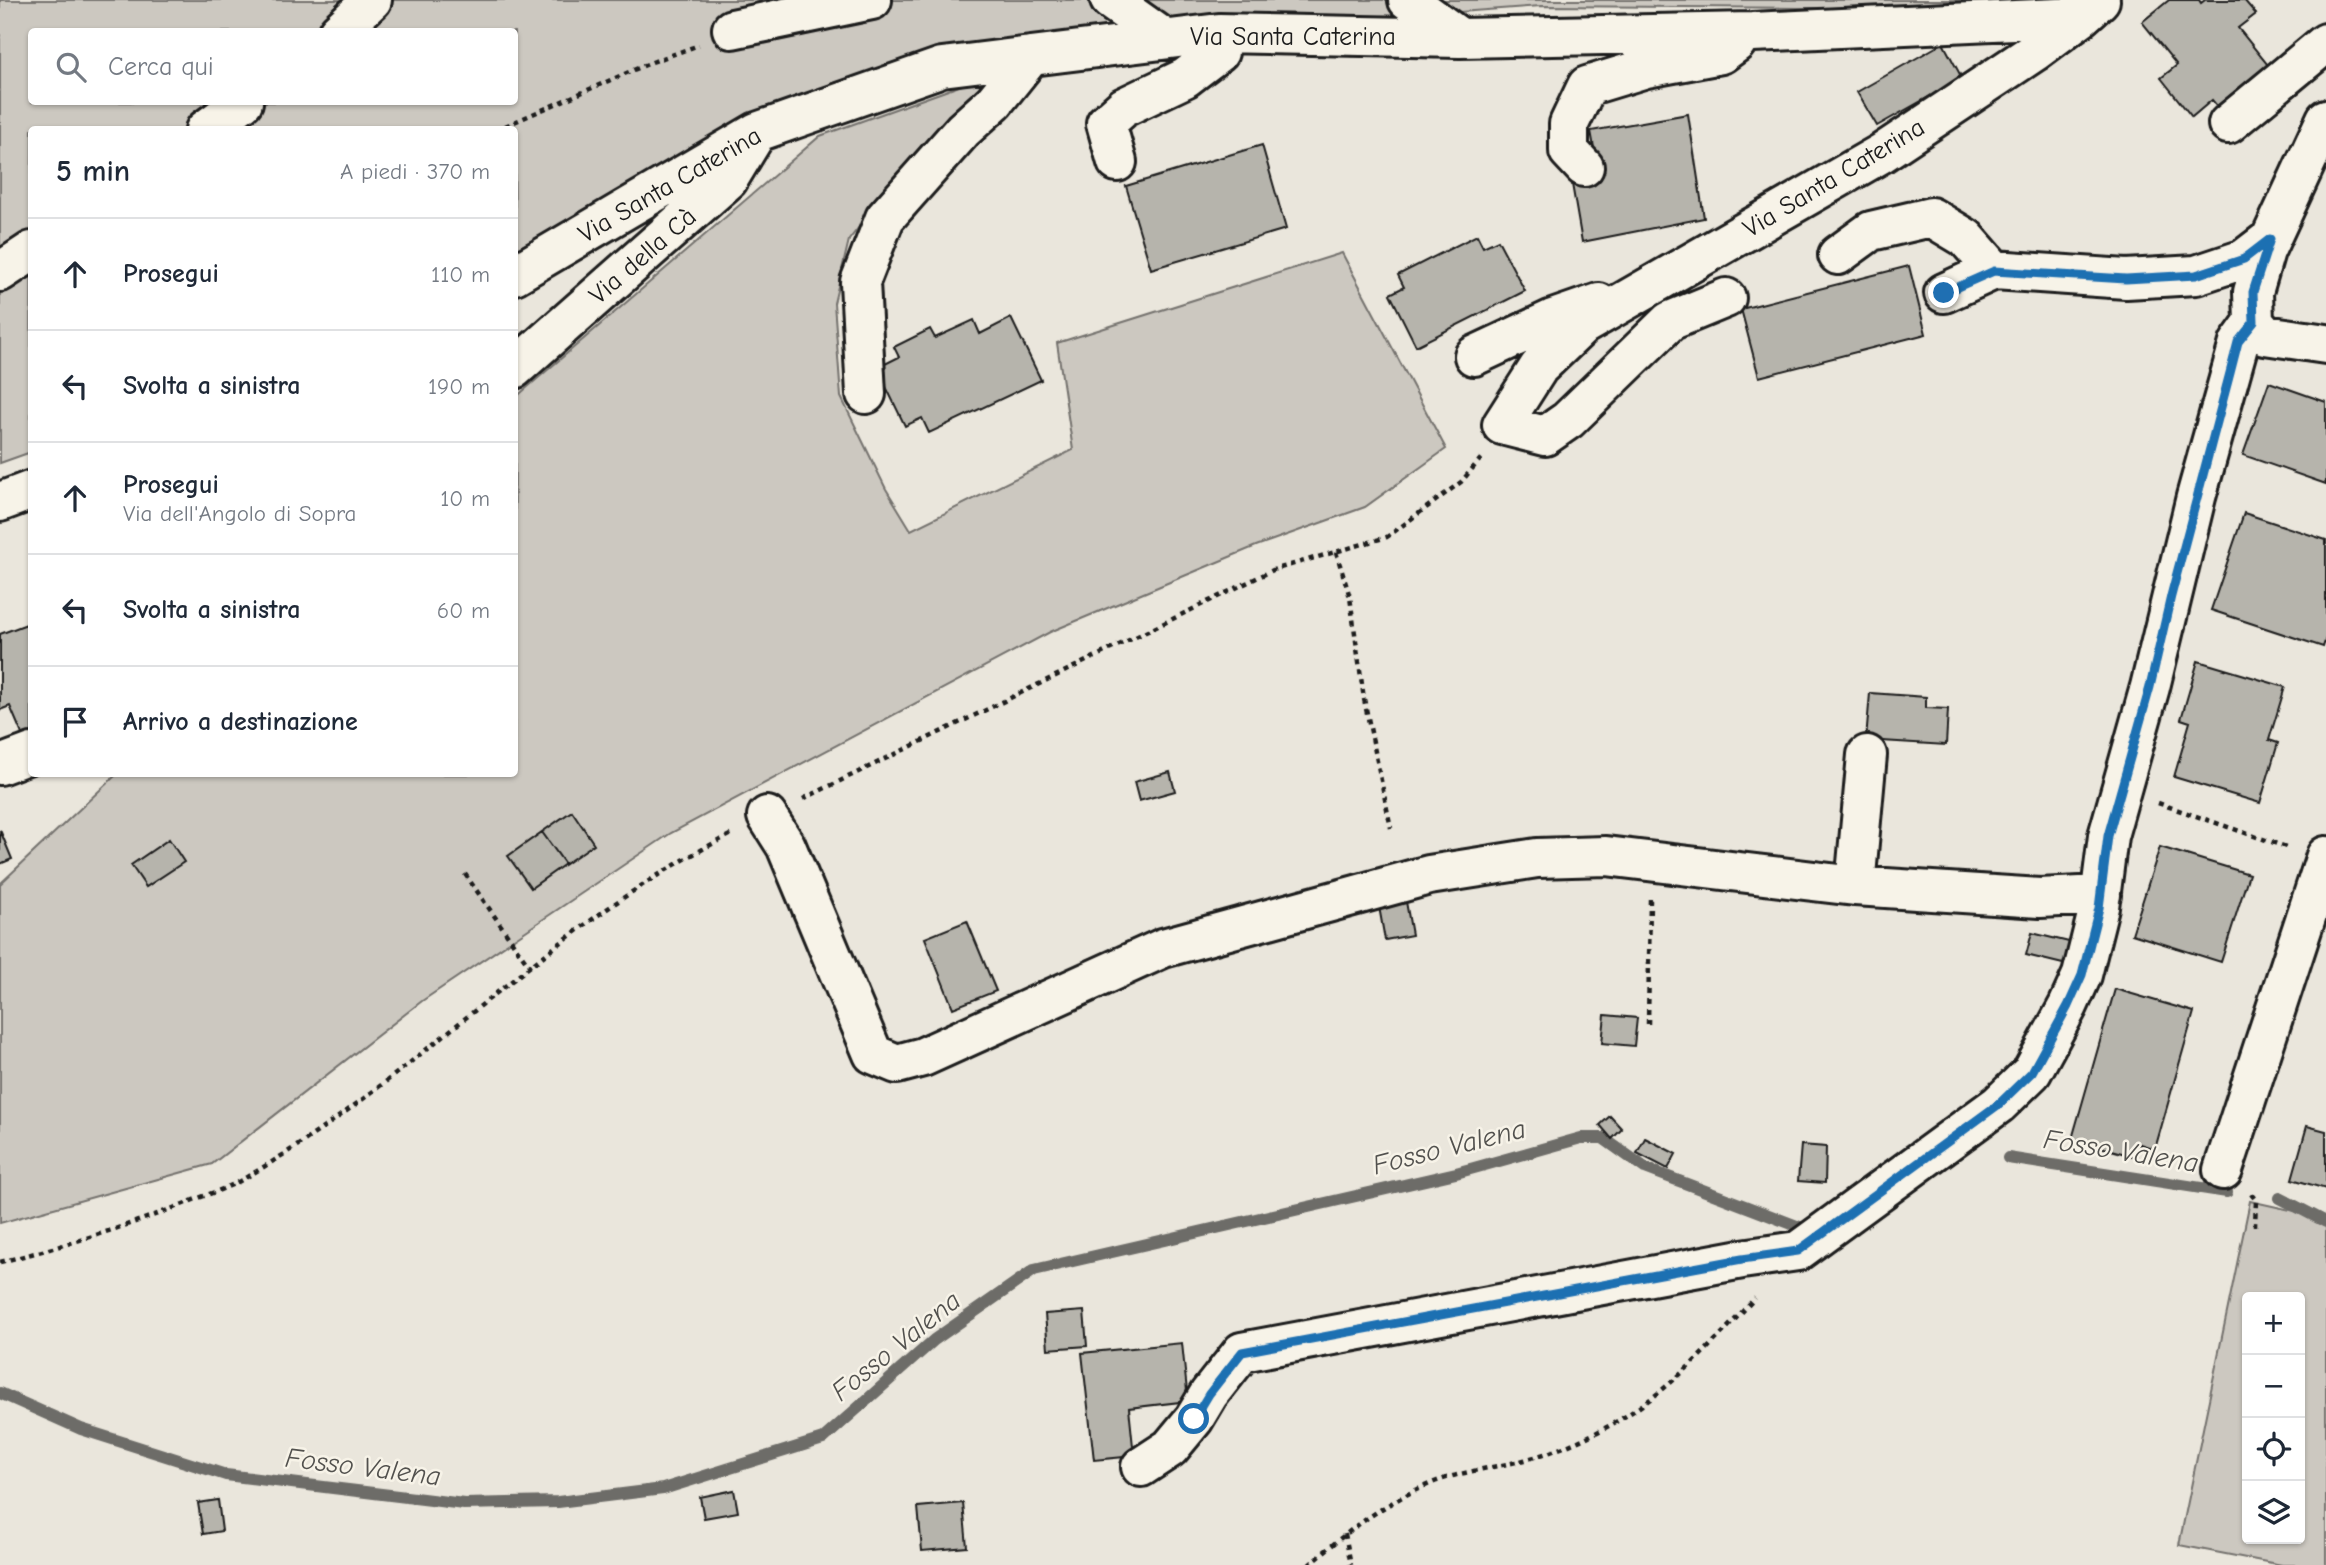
<!DOCTYPE html>
<html lang="it">
<head>
<meta charset="utf-8">
<style>
	body { margin:0; font-family:"Comic Neue",sans-serif; background:#f6f6f7; color:#1f2937 }
	.controls { position:absolute; right:21px; bottom:21px; display:grid; overflow:hidden; border-radius:7px; box-shadow:0 2px 5px #0004 }
	.controls button { width:63px; height:63px; display:grid; place-items:center; padding:0; border:0; border-bottom:2px solid #e0e1e3; background:#fff; color:#1f2937; font:35px sans-serif }
	.stop { position:absolute; width:21px; height:21px; margin:-16px; border:5px solid #1f6fb2; border-radius:50%; background:#fff }
	.stop.end { background:#1f6fb2; border-color:#fff; box-shadow:0 2px 7px #0008 }
	.list { margin:0; padding:0; list-style:none }
	h2 { display:flex; justify-content:space-between; align-items:center; height:91px; margin:0; padding:0 28px; font-size:30px }
	h2 small { font-size:23px; font-weight:400; color:#747a83 }
	.list li { display:grid; grid-template-columns:46px 1fr auto; gap:21px; align-items:center; box-sizing:border-box; height:112px; padding:0 28px; border-top:2px solid #e0e1e3 }
	.list b { display:block; font-size:26px; white-space:nowrap }
	.list p { margin:0; font-size:23px; white-space:nowrap; color:#747a83 }
	.list em { font-size:23px; font-style:normal; color:#747a83 }
	.icon { flex:none; width:38px; height:38px; fill:none; stroke:currentColor; stroke-width:2; stroke-linecap:round; stroke-linejoin:round }
	.map { position:relative; flex:none; width:2326px; height:1565px; overflow:hidden }
	.search { position:absolute; background:#fff; box-shadow:0 2px 5px #0004; left:28px; top:28px; width:490px; height:77px; display:flex; align-items:center; gap:18px; box-sizing:border-box; padding:0 24px; border-radius:7px; color:#747a83; font-size:26px }
	.panel { position:absolute; background:#fff; box-shadow:0 2px 5px #0004; left:28px; top:126px; width:490px; height:651px; border-radius:7px }
	.map>svg:first-child { display:block }
	.green { fill:#ccc8c0; stroke:#74726e; stroke-width:2; fill-rule:evenodd }
	.lines { fill:none; stroke-linecap:round; stroke-linejoin:round }
	.stream { stroke:#6d6c68; stroke-width:12 }
	.building { fill:#b6b4ac; stroke:#1c1c1c; stroke-width:2 }
	.minor-casing { stroke:#1c1c1c; stroke-width:44 }
	.path { stroke:#1c1c1c; stroke-width:4.5; stroke-dasharray:5 5; stroke-linecap:butt }
	.minor { stroke:#f7f3e8; stroke-width:38 }
	.route { stroke:#1f6fb2; stroke-width:9 }
	.labels { text-anchor:middle; dominant-baseline:central; stroke-width:5; stroke-linejoin:round; paint-order:stroke }
	.street-label { font-size:26px; fill:#1c1c1c; stroke:#f7f3e8 }
	.water-label { font-size:28px; font-style:italic; fill:#52514e; stroke:#f7f3e8 }
</style>
</head>
<body>
<div class="map">
<svg width="2326" height="1565" viewBox="0 0 2326 1565">
	<rect width="100%" height="100%" fill="#eae6dc"/>
	<filter id="ink" filterUnits="userSpaceOnUse"><feTurbulence type="fractalNoise" baseFrequency=".0143" numOctaves="2"/><feDisplacementMap in="SourceGraphic" scale="14" xChannelSelector="R" yChannelSelector="G"/><feConvolveMatrix kernelMatrix="1 2 1 2 8 2 1 2 1" color-interpolation-filters="sRGB"/></filter>
	<g filter="url(#ink)">
		<path class="green" d="M0 0H1962V9L1541 6 1364 19 753 114 515 250 514 130H32L31 452 0 463ZM32 32H514V102H32Z
			M990 75 907 165 849 240 834 303 841 397 886 489 911 530 1073 450 1057 343 1342 253 1446 449 1365 507 1256 546 1050 632 671 833 422 1001 212 1164 0 1223V884L117 774H514L515 398 820 136Z
			M2250 1201 2326 1218V1565H2282L2179 1545ZM2300 1297V1539H2247V1297Z"/>
		<g class="lines">
			<path class="stream" d="M2008 1158 2227 1192
				M2280 1198 2326 1222
				M0 1393 81 1429 226 1475 464 1504 558 1502 663 1489 823 1439 934 1340 1034 1270 1456 1173 1581 1138H1603L1645 1168 1805 1229"/>
		</g>
		<path class="building" d="M2169 0H2199L2201 3 2205 0H2244L2256 14 2238 28 2268 65 2217 106 2212 100 2192 117 2161 78 2177 65 2142 22Z
			M1943 43 1962 78 1877 126 1857 92Z
			M1688 114 1704 218 1582 242 1572 184 1598 170 1591 131Z
			M1262 145 1286 229 1151 269 1126 186Z
			M1477 235 1483 247 1498 240 1525 291 1416 346 1390 294 1404 287 1398 275Z
			M1909 266 1926 334 1759 377 1741 309Z
			M1011 318 1041 380 929 433 922 418 905 426 877 368 899 357 894 347 930 329 935 338 974 320 980 334Z
			M2269 382 2326 402V484L2243 455Z
			M2244 513 2326 540V638L2323 647 2211 610Z
			M32 622V736L24 739 10 706 0 710V634Z
			M2198 661 2285 687 2269 740 2278 743 2260 803 2174 777 2190 722 2181 719Z
			M1870 693 1926 697V708L1948 709 1946 745 1866 740Z
			M1170 772 1175 791 1139 801 1134 782Z
			M572 811 594 844 565 864 542 832Z
			M0 830 12 859 0 864Z
			M542 832 565 864 531 888 508 856Z
			M169 839 184 862 146 887 131 865Z
			M2160 847 2249 874 2221 962 2132 934Z
			M1405 896 1412 935 1385 940 1378 901Z
			M967 921 996 991 953 1008 925 938Z
			M2032 933 2073 943 2067 965 2026 955Z
			M2115 989 2194 1012 2155 1149 2140 1144 2136 1157 2072 1139Z
			M1605 1015 1637 1018 1634 1046 1602 1043Z
			M1610 1116 1622 1129 1612 1139 1600 1125Z
			M2307 1126 2326 1131V1189L2292 1179Z
			M1645 1138 1676 1154 1668 1169 1637 1153Z
			M1801 1145 1826 1147 1825 1183 1798 1181Z
			M1084 1311 1087 1346 1048 1349 1045 1314Z
			M1182 1343 1188 1401 1129 1408 1134 1456 1094 1460 1082 1353Z
			M734 1490 738 1512 704 1518 700 1497Z
			M218 1500 222 1531 203 1534 198 1503Z
			M963 1503 967 1547 922 1551 918 1507Z"/>
		<g class="lines">
			<g class="minor-casing">
				<path id="minor" d="M1110 0 1165 39
					M1408 0 1460 38
					M732 29 872 0
					M338 32 372 0
					M2228 124 2326 43
					M205 130 243 102
					M1117 162 1106 123 1124 107 1185 78 1219 52V33
					M1584 167 1569 151V124L1587 86 1646 68 1721 54 1736 43
					M1838 255 1871 231 1931 217 1966 238 1994 270
					M0 272 32 251
					M514 275 757 132 942 67 1219 33 1460 38 1752 32 2081 17 2100 0
					M1944 293 1994 270 2126 279 2196 275 2244 259 2270 239
					M1726 298 1670 321 1568 420 1545 436 1502 425 1539 367 1583 325 1882 153 2034 52 2081 17
					M2254 322 2253 292 2265 251 2326 119
					M2254 322 2265 335 2326 344
					M1474 356 1553 319 1599 303
					M514 369 728 180 756 134
					M866 394 860 282 885 218 963 130 994 102 1031 56
					M0 502 32 490
					M0 765 32 753
					M767 816 786 846 873 1054 897 1064 923 1057 1163 948 1429 875 1537 858 1606 856 1855 886 2040 898 2101 895
					M1855 886 1867 755
					M2223 1170 2326 856
					M1141 1467 1170 1448 1194 1419 1209 1394 1242 1352 1742 1259 1798 1251 1999 1104 2032 1072 2068 1006 2082 975 2099 907 2108 836 2150 687 2196 497 2239 343 2254 322"/>
			</g>
			<path class="path" d="M496 130 652 62 699 45
				M1336 552 1350 597 1364 699 1391 828
				M803 799 1273 570 1387 537 1461 482 1483 456
				M2158 803 2289 848
				M465 874 530 967
				M1648 1024 1650 899
				M2251 1194 2256 1200 2255 1226
				M0 1262C65 1246 129 1226 191 1201 209 1194 228 1188 245 1178 417 1079 552 922 732 834
				M1345 1534 1351 1565
				M1309 1565C1346 1532 1385 1502 1432 1483 1462 1471 1494 1468 1524 1460 1546 1454 1569 1446 1589 1436 1658 1404 1704 1353 1755 1298"/>
			<use href="#minor" class="minor"/>
		</g>
	</g>
	<g class="lines" filter="url(#ink)">
		<path class="route" d="M1194 1419 1209 1394 1242 1352 1742 1259 1798 1251 1999 1104 2032 1072 2068 1006 2082 975 2099 908 2108 836 2150 687 2171 596 2230 373 2238 342 2254 322 2253 292 2270 239 2244 259 2196 275 2126 279 1994 271 1944 293"/>
	</g>
	<g class="labels">
		<g class="street-label">
			<text x="1293" y="37">Via Santa Caterina</text>
			<text transform="translate(1834 178) rotate(-31)">Via Santa Caterina</text>
			<text transform="translate(670 185) rotate(-30)">Via Santa Caterina</text>
			<text transform="translate(643 256) rotate(-41)">Via della Cà</text>
		</g>
		<g class="water-label">
			<text transform="translate(1449 1147) rotate(-14)">Fosso Valena</text>
			<text transform="translate(2121 1151) rotate(9)">Fosso Valena</text>
			<text transform="translate(896 1346) rotate(-39)">Fosso Valena</text>
			<text transform="translate(363 1467) rotate(7)">Fosso Valena</text>
		</g>
	</g>
</svg>
<div class="controls">
<button>+</button>
<button>−</button>
<button><svg class="icon" aria-label="locate" viewBox="0 0 24 24"><circle cx="12" cy="12" r="6"/><path d="M12 2v4M12 18v4M2 12h4M18 12h4"/></svg></button>
<button><svg class="icon" aria-label="layers" viewBox="0 0 24 24"><path d="M12 4l9 5-9 5-9-5zM3 14l9 5 9-5"/></svg></button>
</div>
<div class="stop" style="left:1194px;top:1419px"></div>
<div class="stop end" style="left:1944px;top:293px"></div>
<div class="search"><svg class="icon" aria-label="search" viewBox="0 0 24 24"><circle cx="10" cy="10" r="6"/><path d="M15 15l6 6"/></svg>Cerca qui</div>
<section class="panel">
<h2>5 min<small>A piedi · 370 m</small></h2>
<ul class="list">
<li><svg class="icon" aria-label="ahead" viewBox="0 0 24 24"><path d="M12 20V5M6 11l6-6 6 6"/></svg><div><b>Prosegui</b></div><em>110 m</em></li>
<li><svg class="icon" aria-label="left" viewBox="0 0 24 24"><path d="M17 20v-9H6M10 6l-5 5 5 5"/></svg><div><b>Svolta a sinistra</b></div><em>190 m</em></li>
<li><svg class="icon" aria-label="ahead" viewBox="0 0 24 24"><path d="M12 20V5M6 11l6-6 6 6"/></svg><div><b>Prosegui</b><p>Via dell'Angolo di Sopra</p></div><em>10 m</em></li>
<li><svg class="icon" aria-label="left" viewBox="0 0 24 24"><path d="M17 20v-9H6M10 6l-5 5 5 5"/></svg><div><b>Svolta a sinistra</b></div><em>60 m</em></li>
<li><svg class="icon" aria-label="arrive" viewBox="0 0 24 24"><path d="M6 21V4h12l-3 4 3 4H6"/></svg><div><b>Arrivo a destinazione</b></div></li>
</ul>
</section>
</div>
</body>
</html>
